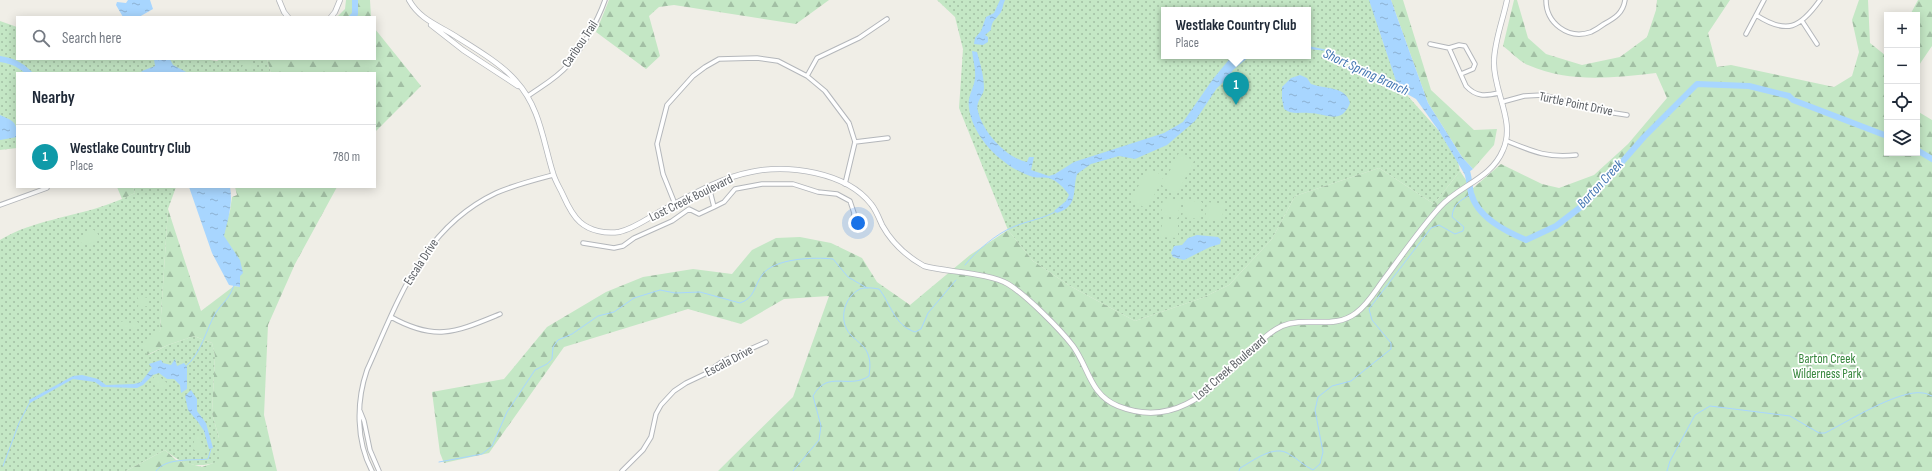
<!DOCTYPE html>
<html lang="en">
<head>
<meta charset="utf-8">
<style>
	body { margin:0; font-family:"Sofia Sans Condensed",sans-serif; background:#f6f6f7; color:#1f2937 }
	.controls { position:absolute; right:12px; top:12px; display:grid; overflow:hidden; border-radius:0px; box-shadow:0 2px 10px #0003 }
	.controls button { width:36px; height:36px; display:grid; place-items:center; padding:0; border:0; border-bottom:1px solid #e0e1e3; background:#fff; color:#1f2937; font:20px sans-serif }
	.you { position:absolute; left:858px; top:223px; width:14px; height:14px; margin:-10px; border:3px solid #fff; border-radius:50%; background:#1a73e8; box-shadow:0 0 0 6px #1a73e833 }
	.badge { display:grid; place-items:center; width:26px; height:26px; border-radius:50%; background:#ea580c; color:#fff; font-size:13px; font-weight:700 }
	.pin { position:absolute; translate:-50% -33px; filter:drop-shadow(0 1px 2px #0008) }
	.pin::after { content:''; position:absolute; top:21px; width:14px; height:12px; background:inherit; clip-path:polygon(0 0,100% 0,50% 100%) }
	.popup { position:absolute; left:1161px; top:7px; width:150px; height:52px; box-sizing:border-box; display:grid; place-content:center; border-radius:0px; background:#fff; filter:drop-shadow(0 1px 3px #0005); font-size:13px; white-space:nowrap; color:#747a83 }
	.popup b { font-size:15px; color:#1f2937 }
	.popup::after { content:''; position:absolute; left:50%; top:100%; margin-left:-8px; border:8px solid transparent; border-top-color:#fff }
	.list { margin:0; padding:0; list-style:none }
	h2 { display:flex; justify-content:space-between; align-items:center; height:52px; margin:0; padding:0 16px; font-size:17px }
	h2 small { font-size:13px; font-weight:400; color:#747a83 }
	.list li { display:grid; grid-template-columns:26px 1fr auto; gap:12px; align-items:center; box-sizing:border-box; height:64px; padding:0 16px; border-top:1px solid #e0e1e3 }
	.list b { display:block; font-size:15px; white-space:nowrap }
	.list p { margin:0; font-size:13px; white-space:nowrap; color:#747a83 }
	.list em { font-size:13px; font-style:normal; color:#747a83 }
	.icon { flex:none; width:22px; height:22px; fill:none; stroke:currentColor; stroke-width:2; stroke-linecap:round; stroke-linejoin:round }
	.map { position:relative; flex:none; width:1932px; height:471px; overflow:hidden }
	.search { position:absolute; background:#fff; box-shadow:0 2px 10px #0003; left:16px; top:16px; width:360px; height:44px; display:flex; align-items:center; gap:10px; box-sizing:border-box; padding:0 14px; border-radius:0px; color:#747a83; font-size:15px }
	.panel { position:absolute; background:#fff; box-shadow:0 2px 10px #0003; left:16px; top:72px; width:360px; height:116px; border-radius:0px }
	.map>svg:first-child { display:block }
	.grass { fill:url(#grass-dots); fill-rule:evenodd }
	.forest { fill:url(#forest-firs) }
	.green { fill:#c4e7c5 }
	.water { fill:url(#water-ripples) }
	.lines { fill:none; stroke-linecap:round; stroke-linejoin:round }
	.stream { stroke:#a8d6ff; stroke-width:1 }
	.river { stroke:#a8d6ff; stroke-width:6 }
	.minor-casing { stroke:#b4b7bb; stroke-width:5.5 }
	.tertiary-casing { stroke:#b4b7bb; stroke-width:6 }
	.minor { stroke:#fff; stroke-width:3.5 }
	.tertiary { stroke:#fff; stroke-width:4.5 }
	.labels { text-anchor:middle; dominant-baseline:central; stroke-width:3.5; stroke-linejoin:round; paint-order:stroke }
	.street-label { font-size:13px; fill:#5e6267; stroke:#fff }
	.park-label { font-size:13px; fill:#36863c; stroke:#fff }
	.water-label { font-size:14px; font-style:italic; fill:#4376b2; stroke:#fff }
</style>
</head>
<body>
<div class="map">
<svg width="1932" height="471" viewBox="0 0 1932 471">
	<defs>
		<pattern id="grass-dots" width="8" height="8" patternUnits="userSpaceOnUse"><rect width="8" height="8" fill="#c4e7c5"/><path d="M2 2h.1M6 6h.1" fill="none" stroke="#a2bfa4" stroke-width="1.8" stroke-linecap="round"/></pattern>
		<pattern id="forest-firs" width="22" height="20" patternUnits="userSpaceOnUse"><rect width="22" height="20" fill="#c4e7c5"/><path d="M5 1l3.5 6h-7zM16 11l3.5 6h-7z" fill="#a2bfa4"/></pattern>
		<pattern id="water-ripples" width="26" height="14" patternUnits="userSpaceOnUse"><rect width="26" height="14" fill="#a8d6ff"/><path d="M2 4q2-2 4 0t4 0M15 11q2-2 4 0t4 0" fill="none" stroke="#8cb1d2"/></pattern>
	</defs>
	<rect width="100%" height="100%" fill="#f0eee7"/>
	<path class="grass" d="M937 0H1373L1380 33 1398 85 1439 131 1458 162 1460 171 1434 204 1379 168 1295 196 1272 239 1229 285 1202 298 1135 321 1070 286 1033 261 1008 230 959 108 963 49 955 17ZM1164 10H1308V56H1164Z
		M0 21 17 27V59H203L217 61 220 59H267L271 73H17V148L0 150Z
		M133 187H176L168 209 160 331 148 355 168 345 194 336 212 343 215 356 212 413 219 438V462C196 468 184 466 165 450L126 471H0V240C33 220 74 217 109 204 118 201 126 197 135 193Z"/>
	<path class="forest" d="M346 0H370L371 17H337L345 9Z
		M609 0H829L796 24 674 5 659 7 649 16 660 56 646 69 596 32Z
		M1391 0H1403L1431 90 1474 130 1497 129 1494 145 1473 169 1462 157 1428 103Z
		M1514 0H1517L1528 38 1546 54 1582 65 1620 57 1647 37 1656 10 1657 0H1730L1708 33 1717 67 1731 65 1834 87 1852 76 1859 52 1852 20 1859 0H1868L1870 43 1885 55 1887 52V153H1917V111L1932 120V471H718L793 397 829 296 784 299 741 324 688 309 564 347 489 453 444 463 440 453 432 392 504 379 547 327 606 292 643 277 693 269 732 274 752 250 776 238 800 237 831 243 862 258 877 282 910 305 970 255 1008 230 1033 261 1070 286 1135 321 1202 298 1229 285 1272 239 1295 196 1379 168 1434 204 1460 171 1472 189 1501 164 1542 184 1559 188 1594 175 1628 144 1667 98 1656 73C1612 78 1569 83 1528 65 1519 61 1511 52 1503 46Z
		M1918 0H1932V46L1917 68V15H1910Z
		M375 29 421 86 375 132V73H271L267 59H375Z
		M117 187H133L135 193 122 199Z
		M235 187H337L295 264 268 325 264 415 277 471H126L165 450 176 460 202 467 219 461V438L212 413 215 356 212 343 194 336 168 345 147 355 140 345 160 331 168 209 201 311 234 286 240 287 222 236 230 211 232 197 237 195Z"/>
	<path class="green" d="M245 59H252L251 70 250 71 242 67Z
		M1179 153 1194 161 1177 194 1162 186Z
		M1148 168 1164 176 1147 209 1131 200Z
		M1163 198 1180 201 1178 218 1161 216Z
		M1185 200 1202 202 1199 219 1182 217Z
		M1207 202 1224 204 1222 221 1205 220Z
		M1163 219H1178V238L1160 237Z
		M90 229 94 230 98 234V241L83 245 80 241Z
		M136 291H139L142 297 149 298V306L138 307 139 300 135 293Z
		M124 321 130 323 136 321 140 324 138 326 130 329 119 325 120 322Z
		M155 376 160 377 167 383 163 389 156 388 152 380Z
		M195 434 199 435C200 439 204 448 203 451L201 454 193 449Z"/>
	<path class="water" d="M128 0H150L153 9 139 17H123L116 5 117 2 126 3Z
		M1000 0H1005C1003 4 1003 8 1001 12 997 19 991 20 991 30L985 35 988 37V42L983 45 974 44 975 38 981 31 986 17 994 13Z
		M1369 0H1391L1428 103 1462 157 1473 169 1465 175 1439 131 1416 99 1349 61 1328 51 1308 49V46L1328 50 1397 84Z
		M972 51 977 52C980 63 984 76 984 88 984 96 975 101 978 111 982 131 1006 158 1027 162L1029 157H1034L1031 170 1049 176 1055 174 1074 162 1164 133 1183 122 1213 79 1232 56H1250L1233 70 1227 79 1217 88 1195 121 1167 145 1135 159 1119 156 1091 164 1077 174C1072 191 1079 206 1057 213L1054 211 1066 201 1069 195C1064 188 1057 180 1048 178 1043 177 1038 178 1033 177 1004 168 973 139 969 108 967 96 974 89 975 78 976 70 973 60 972 51Z
		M154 59H170L173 65 188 73H141L142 71 155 66Z
		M1300 75 1307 78 1311 84C1324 89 1346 86 1350 103 1341 126 1326 113 1309 113 1299 112 1292 115 1284 109L1282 99V87L1291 78Z
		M0 115C13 121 17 121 17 137L0 140Z
		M189 187H230C233 204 228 219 224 236L240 260 243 273 240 276V287L229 285 212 253Z
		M1197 235 1218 237 1221 240 1220 244 1210 247 1184 260 1173 257 1171 253 1174 246 1182 245 1188 238Z
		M175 359 177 366 184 363 187 367V389L181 393 180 385 174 379H167L159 373 153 375 143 385 137 388 102 387 95 382 73 379 30 403 29 400 73 376 82 375 98 379 106 385 134 384 141 382 152 368 149 364 161 360 163 363 171 365Z
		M191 390 197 399V411L206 423 213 448 209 449 204 431 198 422 188 410 185 396Z"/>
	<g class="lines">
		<path class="stream" d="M965 265C976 251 996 234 1013 227 1027 221 1042 219 1055 212
			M186 366C201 354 206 330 215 314 223 301 228 302 234 285
			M439 462 482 454 492 446 507 412 535 370 547 364 552 359 553 347 558 340 572 334 598 316 614 312 634 298 660 290 675 293 700 292 740 303C755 298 754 286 762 275 774 258 814 257 833 259L848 277 867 288
			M3 466 19 423 30 402
			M156 471C166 457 193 461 208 459L211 449
			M793 471 819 440 821 426 813 396C828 369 848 390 869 376 870 368 871 360 867 352 864 345 855 340 850 334 838 320 844 297 860 289 866 287 873 288 879 289 891 304 894 325 915 332L921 329 928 313 956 280
			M1239 471 1240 468C1253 461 1274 444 1289 454 1298 459 1304 466 1313 470L1320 464 1323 452 1315 410 1318 397 1332 386 1351 381 1391 349V343L1372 320 1369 309 1431 228 1439 225 1455 234 1463 231 1464 227 1452 217C1453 204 1460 201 1471 194
			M1667 471 1670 461 1695 415 1710 406 1790 416 1819 433H1825C1847 422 1899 389 1923 393 1926 393 1929 395 1932 396"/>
		<path class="river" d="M352 17 355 14V0
			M0 59C12 61 20 64 29 73
			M1917 150 1932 159
			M1465 166C1469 173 1469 184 1471 193 1477 217 1505 231 1526 240L1556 226 1586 203 1644 137 1697 84 1749 86 1789 96 1793 100 1887 136"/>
		<g class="minor-casing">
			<path id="minor" d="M1546 0C1546 23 1568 40 1591 32 1595 30 1600 27 1604 24 1615 18 1623 13 1625 0
				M1756 15C1787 35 1800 28 1820 0
				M1802 21 1817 44
				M1746 34 1764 0
				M1430 44 1449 48
				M1449 48 1466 86C1476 97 1485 96 1499 93
				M1449 48 1459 45 1465 46 1475 64 1473 69 1461 74
				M807 76 817 58 859 38 887 19
				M528 96C542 86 557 78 568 65 582 49 598 20 605 0
				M1502 102 1524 96 1543 95 1601 111 1627 115
				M1507 141C1534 152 1547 158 1576 155
				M855 142 888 138
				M709 187 714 207 724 202 735 189 762 184H793L818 192 837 194 850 201 854 213 852 226
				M675 204 663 174 657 144 667 105 693 76 705 67 719 59 757 58 778 61 807 76 825 91 849 123 855 142 845 184
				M0 205 47 188
				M583 243 614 248 623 246 634 238 672 221 689 209 699 214 714 207
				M391 317C436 342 456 332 500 314
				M360 411 364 421 370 450 379 471
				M372 471C356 441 356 402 367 370 398 301 422 228 496 193 514 185 534 180 553 175
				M622 471 643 450 651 437 656 414 661 405 674 391 686 383 705 374 723 361 766 342"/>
		</g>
		<g class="tertiary-casing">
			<path id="tertiary" d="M279 0 284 12 288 17
				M409 0C419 18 435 24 452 34 471 46 502 64 516 81 540 107 543 141 553 173 555 181 560 188 563 195 567 204 572 215 580 222 590 231 606 234 619 232 633 229 647 219 659 212 688 197 719 178 751 172 788 164 846 172 871 204 876 210 879 218 882 225 892 243 906 256 924 266 946 272 990 273 1008 284 1026 295 1060 329 1073 346 1089 368 1090 395 1118 406 1176 429 1211 389 1250 352 1260 342 1269 332 1282 326 1306 316 1334 330 1356 313 1367 305 1374 293 1382 282 1401 257 1419 230 1440 207 1460 185 1491 179 1503 150 1516 122 1493 91 1494 62 1494 42 1503 20 1507 0
				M331 17 335 12 340 0
				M431 25 463 50 518 86"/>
		</g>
		<use href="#minor" class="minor"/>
		<use href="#tertiary" class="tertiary"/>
	</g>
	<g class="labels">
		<g class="street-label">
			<text transform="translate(580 44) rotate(-56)">Caribou Trail</text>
			<text transform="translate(1576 104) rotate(12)">Turtle Point Drive</text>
			<text transform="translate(691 198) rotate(-26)">Lost Creek Boulevard</text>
			<text transform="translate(421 262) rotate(-57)">Escala Drive</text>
			<text transform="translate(729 361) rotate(-28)">Escala Drive</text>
			<text transform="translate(1230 368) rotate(-41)">Lost Creek Boulevard</text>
		</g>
		<g class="park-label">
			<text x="1827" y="359">Barton Creek<tspan x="1827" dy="15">Wilderness Park</tspan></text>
		</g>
		<g class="water-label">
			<text transform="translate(1366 72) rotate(25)">Short Spring Branch</text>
			<text transform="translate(1600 184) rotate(-47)">Barton Creek</text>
		</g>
	</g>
</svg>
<div class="controls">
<button>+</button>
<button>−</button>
<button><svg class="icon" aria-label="locate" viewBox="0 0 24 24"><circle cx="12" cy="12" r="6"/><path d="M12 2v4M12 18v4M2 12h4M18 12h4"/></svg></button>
<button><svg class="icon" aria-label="layers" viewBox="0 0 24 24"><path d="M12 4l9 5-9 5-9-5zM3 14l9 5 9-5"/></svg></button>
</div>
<div class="you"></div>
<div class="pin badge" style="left:1236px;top:105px;background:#0f9aa8">1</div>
<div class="popup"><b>Westlake Country Club</b>Place</div>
<div class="search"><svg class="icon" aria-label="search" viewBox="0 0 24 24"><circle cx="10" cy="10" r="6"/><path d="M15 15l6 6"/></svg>Search here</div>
<section class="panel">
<h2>Nearby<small></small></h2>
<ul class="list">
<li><span class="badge" style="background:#0f9aa8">1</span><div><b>Westlake Country Club</b><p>Place</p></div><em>780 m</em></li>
</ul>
</section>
</div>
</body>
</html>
